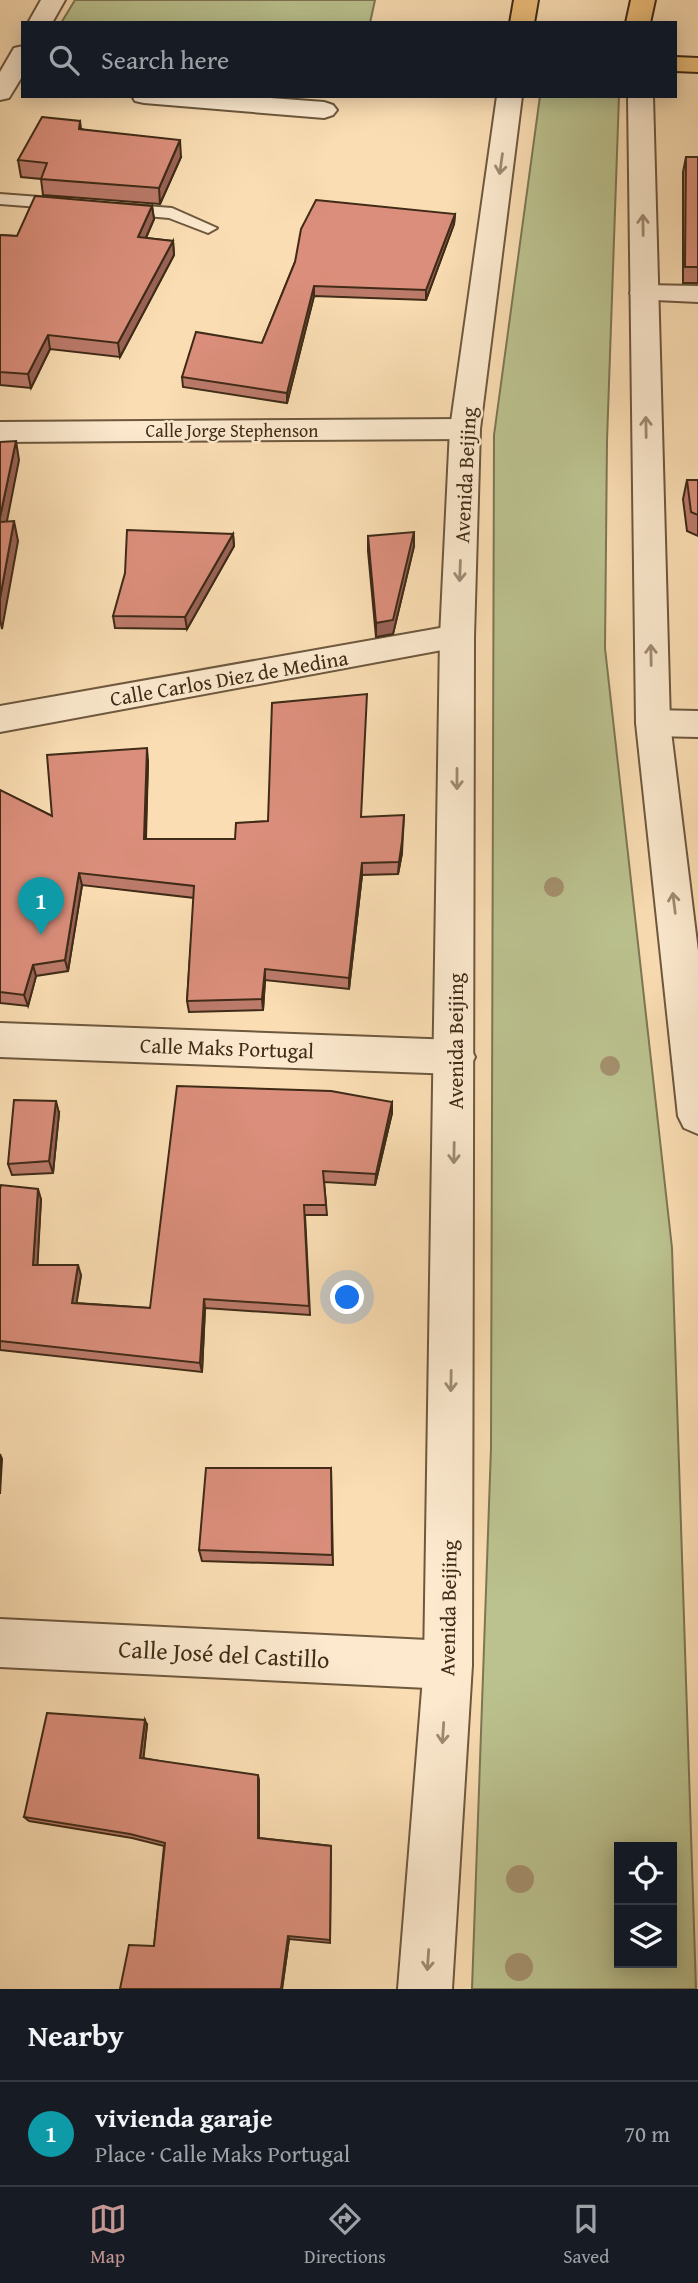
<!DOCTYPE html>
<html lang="en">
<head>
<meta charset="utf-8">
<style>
	body { margin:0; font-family:"Gentium Book Plus",serif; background:#242831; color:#f1f3f6 }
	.controls { position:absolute; right:21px; bottom:21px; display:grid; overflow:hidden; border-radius:0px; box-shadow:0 4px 18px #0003 }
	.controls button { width:63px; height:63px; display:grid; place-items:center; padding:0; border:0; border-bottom:2px solid #363941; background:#171b24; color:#f1f3f6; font:35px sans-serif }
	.you { position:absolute; left:348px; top:1298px; width:24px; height:24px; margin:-18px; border:5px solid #fff; border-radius:50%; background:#1a73e8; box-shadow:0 0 0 10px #1a73e833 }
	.badge { display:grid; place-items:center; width:46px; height:46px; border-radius:50%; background:#c59692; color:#fff; font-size:23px; font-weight:700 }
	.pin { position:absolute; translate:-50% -58px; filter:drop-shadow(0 2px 4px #0008) }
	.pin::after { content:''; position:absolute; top:37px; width:24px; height:21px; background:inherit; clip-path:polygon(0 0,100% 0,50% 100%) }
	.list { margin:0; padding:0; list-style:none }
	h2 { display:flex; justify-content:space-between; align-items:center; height:91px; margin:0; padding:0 28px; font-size:30px }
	h2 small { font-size:23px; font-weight:400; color:#9ea1a6 }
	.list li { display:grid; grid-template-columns:46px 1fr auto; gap:21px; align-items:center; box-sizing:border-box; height:105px; padding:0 28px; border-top:2px solid #363941 }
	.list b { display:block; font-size:26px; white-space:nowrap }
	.list p { margin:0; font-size:23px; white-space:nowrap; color:#9ea1a6 }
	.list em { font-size:23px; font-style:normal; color:#9ea1a6 }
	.icon { flex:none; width:38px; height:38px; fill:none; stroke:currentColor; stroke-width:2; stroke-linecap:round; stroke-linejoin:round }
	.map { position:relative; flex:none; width:698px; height:1989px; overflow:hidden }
	.search { position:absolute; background:#171b24; box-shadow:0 4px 18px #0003; left:21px; right:21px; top:21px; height:77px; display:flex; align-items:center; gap:18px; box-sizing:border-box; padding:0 24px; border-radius:0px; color:#9ea1a6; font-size:26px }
	.sheet { height:196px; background:#171b24 }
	nav { display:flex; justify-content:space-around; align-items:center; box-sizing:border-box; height:98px; border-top:2px solid #363941; background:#171b24; font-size:19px; color:#9ea1a6 }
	nav a { display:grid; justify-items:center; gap:4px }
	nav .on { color:#c59692 }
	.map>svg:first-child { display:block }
	.green { fill:#bbc28f; stroke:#7d7653; stroke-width:2; fill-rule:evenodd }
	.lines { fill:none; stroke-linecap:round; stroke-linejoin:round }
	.service-casing { stroke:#6e583e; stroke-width:4 }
	.minor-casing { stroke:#6e583e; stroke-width:4 }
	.tertiary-casing { stroke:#6e583e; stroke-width:4 }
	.primary-casing { stroke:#3f2b17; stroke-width:4 }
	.service { fill:#fce9ce; fill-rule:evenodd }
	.minor { fill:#fce9ce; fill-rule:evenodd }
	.tertiary { fill:#fce9ce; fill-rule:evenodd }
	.primary { fill:#edbe7a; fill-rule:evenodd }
	.tree { fill:#a4906e }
	.wall { fill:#bb7a6a; stroke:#3f2b17; stroke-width:2 }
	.shaded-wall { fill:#996356; stroke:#3f2b17; stroke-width:2 }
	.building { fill:#da8e7b; stroke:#3f2b17; stroke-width:2 }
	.oneway { stroke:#9e8a72 }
	.labels { text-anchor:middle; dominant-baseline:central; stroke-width:5; stroke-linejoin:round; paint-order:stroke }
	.far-street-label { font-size:18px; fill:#3f2b17; stroke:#fce9ce }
	.street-label { font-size:21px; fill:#3f2b17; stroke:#fce9ce }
	.near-street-label { font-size:24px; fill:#3f2b17; stroke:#fce9ce }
</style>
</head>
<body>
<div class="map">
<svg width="698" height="1989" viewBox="0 0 698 1989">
	<rect width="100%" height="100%" fill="#faddb3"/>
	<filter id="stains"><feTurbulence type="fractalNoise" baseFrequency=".00286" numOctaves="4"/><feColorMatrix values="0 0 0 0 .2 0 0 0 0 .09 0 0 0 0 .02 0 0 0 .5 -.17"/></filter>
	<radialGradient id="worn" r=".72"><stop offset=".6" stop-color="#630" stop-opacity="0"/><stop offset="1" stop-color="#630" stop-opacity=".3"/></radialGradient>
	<path class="green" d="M75 0H375L370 23H61Z
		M540 96H619L607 441 605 648 672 1248 696 1989H472L491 1448 494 435ZM672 1847V1963H619V1847Z"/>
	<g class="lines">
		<g class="service-casing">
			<path id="service" d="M0 194 66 199 74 204 66 209 0 204Z
				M119 204 172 208 217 228 208 233 169 218 113 213 111 209Z"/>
		</g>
		<g class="minor-casing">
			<path id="minor" d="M41 0H65L52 23H28Z
				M23 46V75L9 98 0 100V72L14 48Z
				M132 96H244L324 102 333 105 337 110 333 115 324 118 144 103 135 101Z
				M644 285 698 286V302L634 299 630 293 634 287Z
				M465 419 476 422 480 429 476 436 465 439 0 442V422Z
				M457 625 469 629 474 637 469 645 0 732V706Z
				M653 710 698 711V737L653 736 641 732 636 723 641 714Z
				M0 1023 455 1040 469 1045 475 1057 469 1069 455 1074 0 1057Z
				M0 1619 448 1641 465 1648 472 1665 465 1682 448 1689 0 1667Z"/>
		</g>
		<g class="tertiary-casing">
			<path id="tertiary" d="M497 96H522L480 429 474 637 472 1665 452 1989H398L424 1665 440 637 450 429Z
				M628 96H653L670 723 698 951V1134L684 1128 678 1116 636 723Z"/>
		</g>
		<g class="primary-casing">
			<path id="primary" d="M514 0H538L534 23H510Z
				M631 0H655L650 23H626Z
				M675 57 698 58V72L675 71Z"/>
		</g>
		<use href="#service" class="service"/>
		<use href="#minor" class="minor"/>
		<use href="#tertiary" class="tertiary"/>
		<use href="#primary" class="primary"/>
	</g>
	<g class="tree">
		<circle cx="554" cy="887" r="10"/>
		<circle cx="610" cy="1066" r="10"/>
		<circle cx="520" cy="1879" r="14"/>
		<circle cx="519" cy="1967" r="14"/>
	</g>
	<path class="wall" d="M80 121 81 129 181 157 160 204 43 195 41 179 21 177 18 160Z
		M686 157H698V283H683V172Z
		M152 206 154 219 146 238 173 241 174 255 120 357 50 349 31 388 0 385V235L17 236Z
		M455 214 454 224 426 300 314 296 287 403 183 387 182 377 262 343 295 262Z
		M687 480H698V536L687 531 683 499Z
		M233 534 234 546 187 629 115 628 113 616Z
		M368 536 414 546 393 634 376 637 368 551Z
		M148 761 146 839H235L362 817 402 853 398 874 362 875 349 989 265 980 263 1010 189 1012 187 1001 194 898 82 885 68 971 36 976 28 1006 0 1003V790L52 816Z
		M392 1102V1113L375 1185 324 1182 327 1215H305L310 1315 205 1308 202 1372 0 1350V1189L41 1199 37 1265 81 1275 76 1303 150 1308Z
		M59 1113 53 1173 12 1175 8 1164Z
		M331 1468 333 1565 202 1561 199 1550Z
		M147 1725 143 1758 259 1780V1838L331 1846 330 1943 289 1939 282 1989H120L154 1946 164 1846 132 1838 29 1821 24 1817Z"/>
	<path class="shaded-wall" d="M180 140 181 157 160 204 159 188Z
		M152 206 154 219 140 251 138 237Z
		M455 214 454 224 426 300V290Z
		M173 241 174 255 120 357 118 343Z
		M314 286V296L287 403V393Z
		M48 335 50 349 31 388 28 374Z
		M16 441 19 460 3 541 0 526V517Z
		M14 521 18 541 2 629 0 620V598Z
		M414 532V546L393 634 376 637V623Z
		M233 534 234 546 187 629 185 617Z
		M147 748 148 761 145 851 144 839Z
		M404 815 402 853 398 874 399 862Z
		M362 863V875L349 989V978Z
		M79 873 82 885 68 971 65 960Z
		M33 965 36 976 28 1006 24 995Z
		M265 969V980L263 1010 262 999Z
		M56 1101 59 1113 53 1173 49 1161Z
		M392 1102V1113L375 1185 376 1174Z
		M38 1189 41 1199 37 1275 33 1265Z
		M78 1265 81 1275 75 1313 72 1303Z
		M204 1299 205 1308 202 1372 200 1363Z
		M0 1454 2 1459 0 1494Z
		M145 1720 147 1725 143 1763 140 1758Z
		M258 1775 259 1780V1842L258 1838Z
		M288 1936 289 1939 282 1989H281Z"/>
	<path class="building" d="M42 117 80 121 79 129 180 140 159 188 41 179 47 163 18 160Z
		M686 157H698V267H685Z
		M35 196 152 206 138 237 173 241 118 343 48 335 28 374 0 372V235L17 236Z
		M316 200 455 214 426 290 314 286 287 393 182 377 196 332 262 343 295 262 301 229Z
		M16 441 0 517V442Z
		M687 480H698V515L691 512Z
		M14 521 0 598V522Z
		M127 530 233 534 185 617 113 616 125 573Z
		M414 532 393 620 376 623 368 536Z
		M367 694 361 817 404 815 402 842 399 862 362 863 349 978 265 969 262 999 187 1001 194 886 79 873 65 960 33 965 24 995 0 992V790L52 816 47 755 147 748 144 839H235L236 823 268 821 272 703Z
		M177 1086 331 1091 392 1102 376 1174 323 1171 326 1205H304L309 1306 204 1299 200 1363 0 1341V1189L1 1185 38 1189 33 1265H78L72 1303 150 1308Z
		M14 1100 56 1101 49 1161 8 1164Z
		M206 1468H331L332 1555 199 1550Z
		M47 1713 145 1720 140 1758 258 1775V1838L331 1846 330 1940 288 1936 281 1989H120L129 1945 154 1946 165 1843 130 1834 24 1817Z"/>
	<defs><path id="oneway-shaft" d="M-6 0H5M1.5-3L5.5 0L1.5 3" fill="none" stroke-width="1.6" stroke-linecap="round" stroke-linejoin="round" transform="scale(1.75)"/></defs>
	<g class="oneway">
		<use href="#oneway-shaft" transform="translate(501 164) rotate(98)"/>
		<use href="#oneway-shaft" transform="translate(643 225) rotate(-91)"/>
		<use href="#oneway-shaft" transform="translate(646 427) rotate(-91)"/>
		<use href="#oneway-shaft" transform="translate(460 571) rotate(92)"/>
		<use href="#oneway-shaft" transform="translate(651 655) rotate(-91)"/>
		<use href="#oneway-shaft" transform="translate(457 779) rotate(90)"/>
		<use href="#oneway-shaft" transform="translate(674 903) rotate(-97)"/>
		<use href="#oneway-shaft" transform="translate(454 1153) rotate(91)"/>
		<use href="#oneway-shaft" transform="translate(451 1381) rotate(91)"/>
		<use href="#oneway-shaft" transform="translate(443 1733) rotate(94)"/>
		<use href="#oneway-shaft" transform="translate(428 1960) rotate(94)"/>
	</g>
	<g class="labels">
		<g class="far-street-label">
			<text x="232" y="430">Calle Jorge Stephenson</text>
		</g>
		<g class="street-label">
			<text transform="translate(465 475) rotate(-87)">Avenida Beijing</text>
			<text transform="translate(229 678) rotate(-10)">Calle Carlos Diez de Medina</text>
			<text transform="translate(455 1041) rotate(-90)">Avenida Beijing</text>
			<text transform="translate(227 1048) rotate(2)">Calle Maks Portugal</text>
			<text transform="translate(448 1608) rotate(-89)">Avenida Beijing</text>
		</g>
		<g class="near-street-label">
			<text transform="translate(224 1654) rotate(3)">Calle José del Castillo</text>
		</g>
	</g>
	<rect width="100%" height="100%" filter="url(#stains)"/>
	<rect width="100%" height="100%" fill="url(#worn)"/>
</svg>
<div class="controls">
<button><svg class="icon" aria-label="locate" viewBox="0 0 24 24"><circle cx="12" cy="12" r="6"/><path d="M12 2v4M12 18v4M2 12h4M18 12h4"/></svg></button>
<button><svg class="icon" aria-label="layers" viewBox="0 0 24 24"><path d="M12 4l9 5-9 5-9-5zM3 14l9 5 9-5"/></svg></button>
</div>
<div class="you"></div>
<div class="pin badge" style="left:41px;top:935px;background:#0f9aa8">1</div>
<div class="search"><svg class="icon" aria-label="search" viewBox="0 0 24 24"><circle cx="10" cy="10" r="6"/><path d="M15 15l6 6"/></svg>Search here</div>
</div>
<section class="sheet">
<h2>Nearby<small></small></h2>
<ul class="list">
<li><span class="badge" style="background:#0f9aa8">1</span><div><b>vivienda garaje</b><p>Place · Calle Maks Portugal</p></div><em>70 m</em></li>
</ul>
</section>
<nav>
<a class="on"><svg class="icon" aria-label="map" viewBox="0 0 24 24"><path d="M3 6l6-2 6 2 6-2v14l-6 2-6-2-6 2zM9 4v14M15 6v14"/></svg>Map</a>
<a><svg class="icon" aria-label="directions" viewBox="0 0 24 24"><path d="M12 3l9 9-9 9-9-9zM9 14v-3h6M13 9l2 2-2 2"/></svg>Directions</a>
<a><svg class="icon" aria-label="saved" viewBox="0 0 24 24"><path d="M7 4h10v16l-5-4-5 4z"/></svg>Saved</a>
</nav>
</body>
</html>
